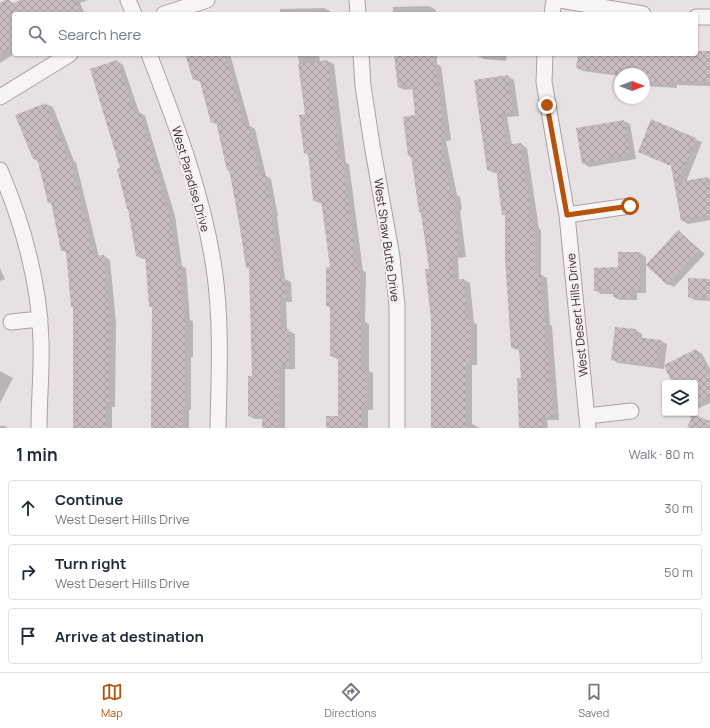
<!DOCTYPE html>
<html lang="en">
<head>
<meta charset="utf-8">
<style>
	body { margin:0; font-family:Manrope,sans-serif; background:#f6f6f7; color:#1f2937 }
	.controls { position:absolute; right:12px; bottom:12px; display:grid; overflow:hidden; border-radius:4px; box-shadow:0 1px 3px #0004 }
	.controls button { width:36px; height:36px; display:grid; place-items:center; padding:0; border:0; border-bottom:1px solid #e0e1e3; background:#fff; color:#1f2937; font:20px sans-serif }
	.compass { position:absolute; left:614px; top:68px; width:36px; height:36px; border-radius:50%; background:#fff; box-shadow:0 1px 3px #0004; rotate:90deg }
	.stop { position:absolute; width:12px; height:12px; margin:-9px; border:3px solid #b45309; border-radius:50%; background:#fff }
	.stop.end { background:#b45309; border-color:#fff; box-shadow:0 1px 4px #0008 }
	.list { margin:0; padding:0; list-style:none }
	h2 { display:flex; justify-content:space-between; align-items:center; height:52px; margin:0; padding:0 16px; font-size:17px }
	h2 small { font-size:13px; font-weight:400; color:#747a83 }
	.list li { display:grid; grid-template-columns:26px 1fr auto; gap:12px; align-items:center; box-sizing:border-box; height:56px; margin:0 8px 8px; padding:0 8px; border:1px solid #e0e1e3; border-radius:4px }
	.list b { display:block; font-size:15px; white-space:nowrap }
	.list p { margin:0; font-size:13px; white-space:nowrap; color:#747a83 }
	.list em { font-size:13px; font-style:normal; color:#747a83 }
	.icon { flex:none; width:22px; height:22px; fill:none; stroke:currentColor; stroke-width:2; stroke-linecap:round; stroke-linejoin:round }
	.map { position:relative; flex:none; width:710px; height:428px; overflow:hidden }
	.search { position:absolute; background:#fff; box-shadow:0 1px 3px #0004; left:12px; right:12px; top:12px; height:44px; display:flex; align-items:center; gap:10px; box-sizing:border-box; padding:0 14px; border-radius:4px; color:#747a83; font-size:15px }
	.sheet { height:244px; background:#fff }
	nav { display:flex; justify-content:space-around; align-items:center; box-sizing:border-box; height:56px; border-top:1px solid #e0e1e3; background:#fff; font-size:11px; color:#747a83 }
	nav a { display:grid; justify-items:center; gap:2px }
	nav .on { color:#b45309 }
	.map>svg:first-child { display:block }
	.shadow { fill:#0003 }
	.building { fill:url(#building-cross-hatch) }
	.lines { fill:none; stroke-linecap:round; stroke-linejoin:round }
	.minor-casing { stroke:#ab9fa4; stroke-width:17 }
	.minor { stroke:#f7f4f5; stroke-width:15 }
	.route { stroke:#b45309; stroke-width:5 }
	.labels { text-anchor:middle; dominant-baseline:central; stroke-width:4; stroke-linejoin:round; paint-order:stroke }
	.street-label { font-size:12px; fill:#3f2b31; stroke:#f6f1f2 }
</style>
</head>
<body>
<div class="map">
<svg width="710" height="428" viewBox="0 0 710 428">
	<defs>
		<pattern id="building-cross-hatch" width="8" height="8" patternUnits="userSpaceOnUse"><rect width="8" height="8" fill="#c8bcbf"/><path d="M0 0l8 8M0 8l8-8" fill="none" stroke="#a4999c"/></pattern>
	</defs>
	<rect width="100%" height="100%" fill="#e8e1e4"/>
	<path class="shadow" d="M7 0 14 3 22 0H36L45 14H14V54L0 63V4Z
		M57 0H88L80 3 85 14H63Z
		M429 6 436 10V14H393V7Z
		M324 8 330 11V14H280V9Z
		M696 52H710V86L677 85V88L644 86V74H620V76L583 71 577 68 579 54H696Z
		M186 54H230L250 126 255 129 266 176 271 179 278 216H277L285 279 291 282 292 302H286L287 330 295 334V369H285V428H263V419H255L249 416 253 377 251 269 247 268 230 172 228 170 218 125 212 122 201 82 193 79Z
		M284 54H319L320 62 327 61 334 64 346 163 349 164 363 271 366 272 365 322 369 324V371L373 373V410H368V428H327L339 417V360L331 356V308L327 306 331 268 323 204 314 201 309 155 304 153 306 115 298 56H288Z
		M394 54H437V64L441 66 451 140 446 141 457 195 460 197 462 210H460L466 257 458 258 459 280H464L470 283 474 323 477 324V365H472V424L480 428H431L432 318 430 270 412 158 409 156 416 116 413 89 405 90 398 87Z
		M478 54H507L506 61 484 59 478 56Z
		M117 61 123 65 139 112 145 116 175 216 182 266 186 268 190 320 193 321V357H191V410H189V428H152L153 308 150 306 146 259H143L137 256 121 169Z
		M507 76 514 80 519 116 507 117 512 145 521 144 527 148 539 229 541 230V275L547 278 550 325 552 326 559 420H547L548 428H520L522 379 521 351 512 348 506 216 503 214 497 173H494L488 170Z
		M46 104 53 107 74 161 76 162 99 257 104 256 110 260 116 323 115 407H112V428H74V307L67 253 62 250 52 204 49 202 39 162 34 159 17 116Z
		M624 121 630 124 636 159 589 167 583 163Z
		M695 139 702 142 686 182 707 178 710 179V220L688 224 682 220 672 166 639 152Z
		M678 231 705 254 674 287 668 284Z
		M640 253 646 257V293H637V300H620L614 297V294H601L595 290Z
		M0 268 5 279 0 281Z
		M710 280V301L695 300 689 297Z
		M616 328 636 330 642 334V339L661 341 667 344 664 369 618 363 612 359Z
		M696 350 702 354 710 369V403L695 410V383H674Z
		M0 371 13 378 0 403Z
		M688 413 710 422V428H696Z
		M0 426H5L8 428H0Z"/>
	<path class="building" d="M5 0H9L11 5 20 0H75L80 11 73 14H14V45L0 54V3Z
		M696 51H710V83L671 82V85L644 83V74H617L576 68 578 54H696Z
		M185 54H225L245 125H249L260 176 265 175 273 212 271 213 280 278H285L286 299H280L281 329H289V366H279V428H262V416H248V376H252L249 268H246L239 219 229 170 227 171 216 121 211 123 199 78 193 80Z
		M394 54H434L445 137H440L451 193 454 192 456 207H454L460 254 452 255 454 280 464 279 468 320H471V362H466V428H431V318L425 269H429L421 212H419L411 156H408L403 117 415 115 412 85 398 87Z
		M117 60 134 113 139 111 154 159 167 211H169L177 264 180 263 184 317H187V354H185V406H183V428H151L152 306 149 307 145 255 136 256 128 209H127L117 169 120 168 90 69Z
		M328 60 340 160H343L357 268H360L359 319H363V369H367V407H362V428H326V416H338V356H330V306H326V267H330L321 200 313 201 308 153H304L299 115 305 114 298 64Z
		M508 75 513 112 501 114 507 145 521 143 533 225H535V274H541L544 321H546L553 417H541L542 428H519L517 378H521L519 348H511L505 258V214L502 215 496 169 487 170 474 80Z
		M46 103 68 158 70 157 94 256 104 255 110 318 109 404H106V428H73V307H71L66 250 61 251 51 202 48 203 37 158 33 159 15 115Z
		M651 119 696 138 678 182 708 177 710 190V216L681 221 671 166 638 152Z
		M624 120 630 155 582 164 576 128Z
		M678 230 699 250 667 285 646 265Z
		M618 252H640V290H631V297H613V291H594V268L618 267Z
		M688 278 710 279V298L688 297Z
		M615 327 636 329 635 337 661 340 658 366 611 360Z
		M696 349 710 377V396L695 404V383H672L664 365Z
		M693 414 710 421V428H687Z"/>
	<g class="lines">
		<g class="minor-casing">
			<path id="minor" d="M128 0 134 14
				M357 0 358 14
				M560 0 643 14
				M164 14 207 0
				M552 14 554 0
				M696 17H710
				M149 54C176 124 203 194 214 268 222 321 219 375 218 428
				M361 54 363 86 372 145 392 257 397 306V428
				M545 54 544 82 567 215 588 428
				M0 97 70 54
				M0 170C23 224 39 280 41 340 42 369 39 399 39 428
				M567 215 630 206
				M11 322 40 319
				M587 416 631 411"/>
		</g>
		<use href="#minor" class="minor"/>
	</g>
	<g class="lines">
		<path class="route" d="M547 105 567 215 630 206"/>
	</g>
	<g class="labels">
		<g class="street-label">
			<text transform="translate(191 179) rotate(74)">West Paradise Drive</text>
			<text transform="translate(387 240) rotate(82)">West Shaw Butte Drive</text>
			<text transform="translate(577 315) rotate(-96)">West Desert Hills Drive</text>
		</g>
	</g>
</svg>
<div class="controls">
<button><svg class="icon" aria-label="layers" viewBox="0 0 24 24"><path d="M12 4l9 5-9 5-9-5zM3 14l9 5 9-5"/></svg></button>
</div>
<svg class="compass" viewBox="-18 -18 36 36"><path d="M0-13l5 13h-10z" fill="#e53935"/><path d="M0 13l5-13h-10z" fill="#747a83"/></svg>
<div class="stop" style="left:630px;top:206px"></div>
<div class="stop end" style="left:547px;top:105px"></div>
<div class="search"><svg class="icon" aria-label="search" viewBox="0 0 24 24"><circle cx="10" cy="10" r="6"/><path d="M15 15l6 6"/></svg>Search here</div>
</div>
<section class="sheet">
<h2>1 min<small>Walk · 80 m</small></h2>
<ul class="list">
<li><svg class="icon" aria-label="ahead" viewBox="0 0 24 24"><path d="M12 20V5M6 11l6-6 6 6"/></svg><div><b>Continue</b><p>West Desert Hills Drive</p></div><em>30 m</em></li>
<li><svg class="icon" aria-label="right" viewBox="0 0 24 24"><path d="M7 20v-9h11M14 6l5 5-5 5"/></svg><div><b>Turn right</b><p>West Desert Hills Drive</p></div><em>50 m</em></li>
<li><svg class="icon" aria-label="arrive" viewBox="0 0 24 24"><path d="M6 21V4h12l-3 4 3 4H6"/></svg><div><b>Arrive at destination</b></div></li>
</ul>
</section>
<nav>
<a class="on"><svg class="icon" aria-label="map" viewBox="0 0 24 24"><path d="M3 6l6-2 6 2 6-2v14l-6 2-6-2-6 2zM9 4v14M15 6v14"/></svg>Map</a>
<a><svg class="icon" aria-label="directions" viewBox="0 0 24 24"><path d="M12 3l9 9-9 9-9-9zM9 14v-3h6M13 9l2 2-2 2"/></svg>Directions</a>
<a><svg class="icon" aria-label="saved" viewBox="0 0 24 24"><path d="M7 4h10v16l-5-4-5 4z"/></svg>Saved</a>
</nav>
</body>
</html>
